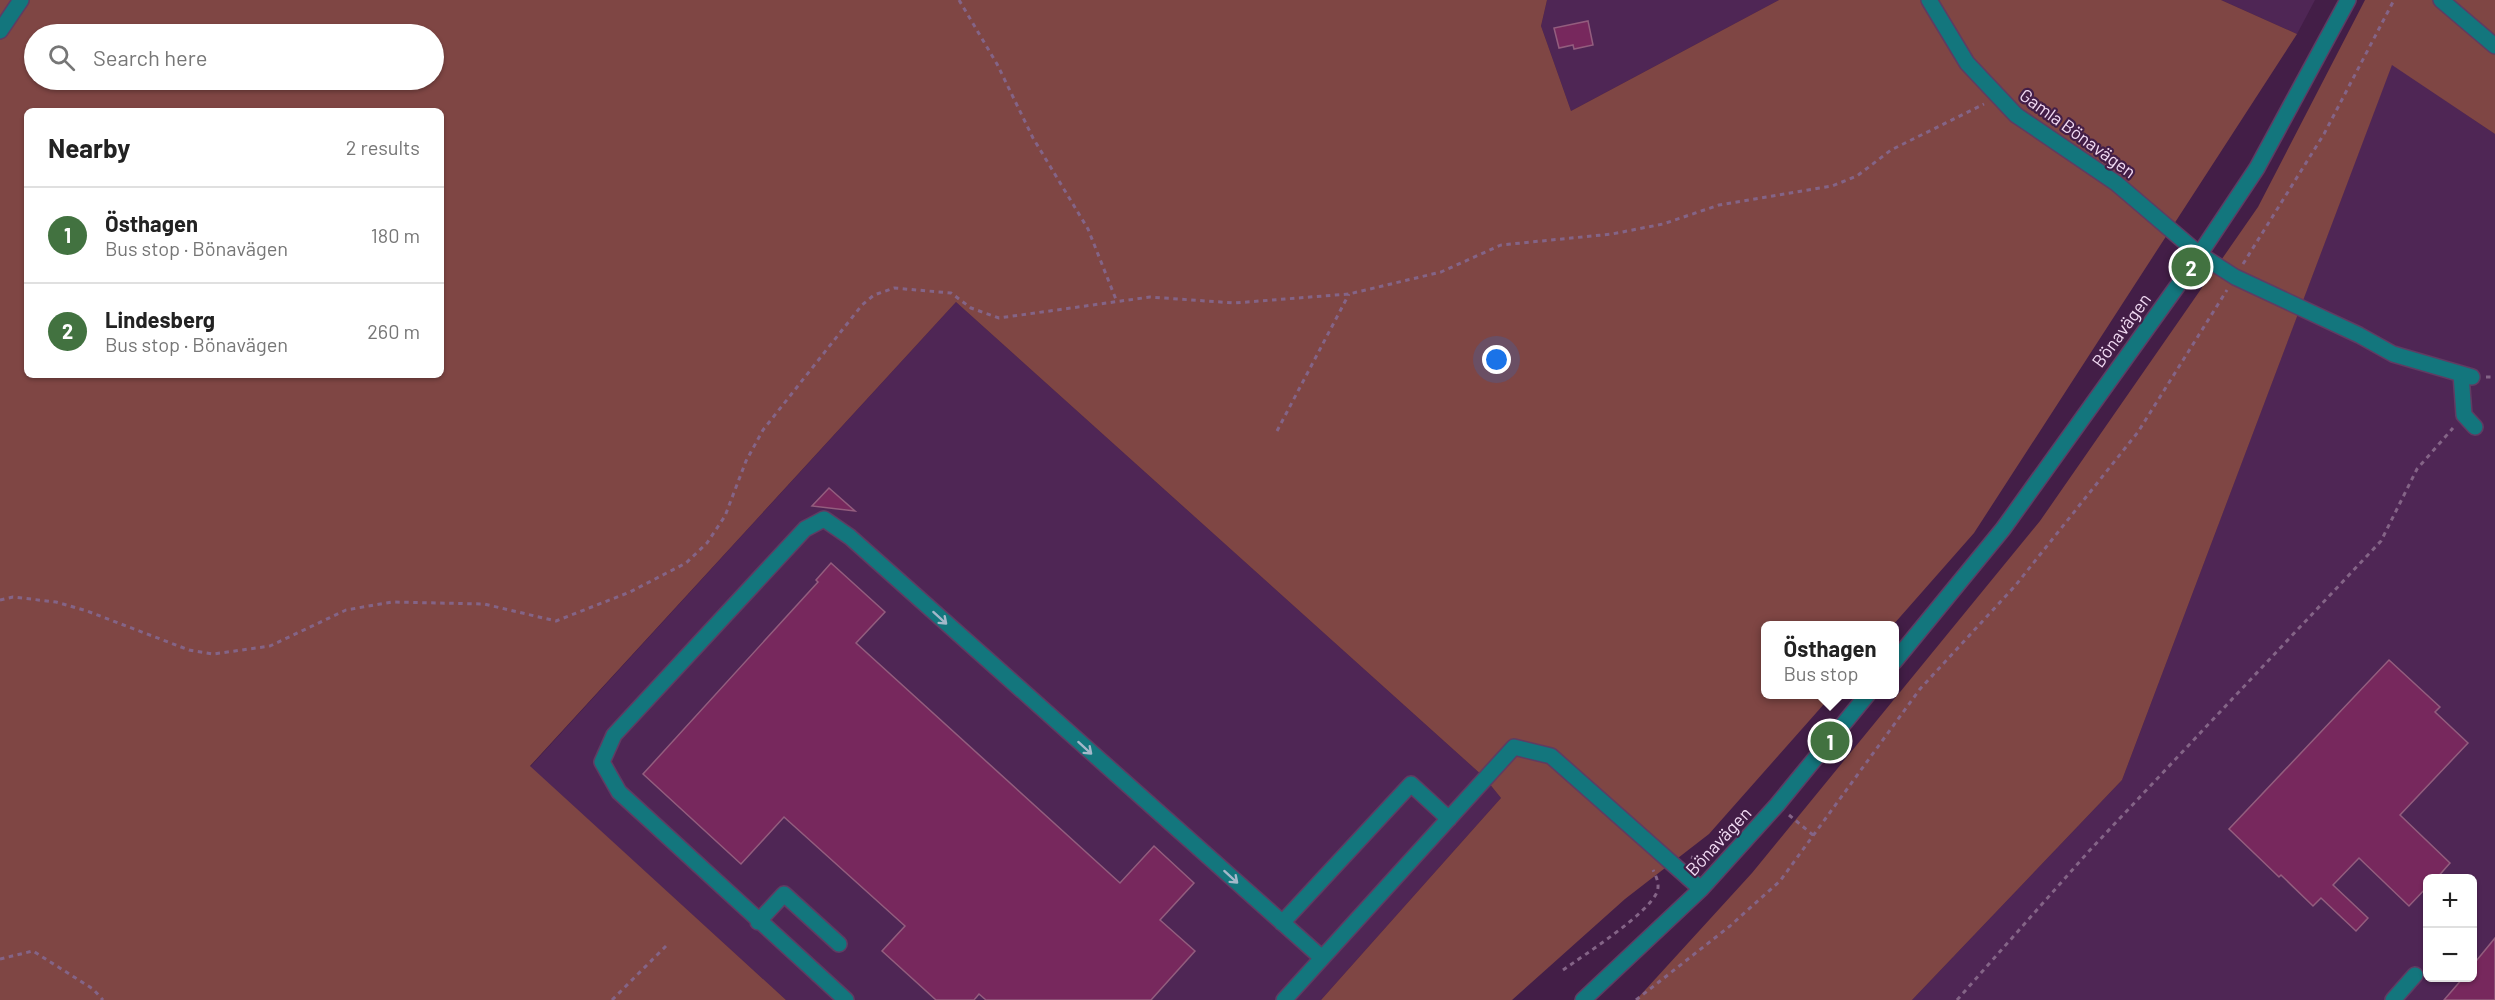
<!DOCTYPE html>
<html lang="en">
<head>
<meta charset="utf-8">
<style>
	body { margin:0; font-family:Barlow,sans-serif; background:#f6f6f6; color:#222 }
	.controls { position:absolute; right:18px; bottom:18px; display:grid; overflow:hidden; border-radius:9px; box-shadow:0 2px 4px #0004 }
	.controls button { width:54px; height:54px; display:grid; place-items:center; padding:0; border:0; border-bottom:2px solid #e0e0e0; background:#fff; color:#222; font:30px sans-serif }
	.you { position:absolute; left:1497px; top:360px; width:21px; height:21px; margin:-15px; border:4px solid #fff; border-radius:50%; background:#1a73e8; box-shadow:0 0 0 9px #1a73e833 }
	.badge { display:grid; place-items:center; width:39px; height:39px; border-radius:50%; background:#427240; color:#fff; font-size:20px; font-weight:700 }
	.pin { position:absolute; translate:-50% -50%; border:3px solid #fff; box-shadow:0 2px 6px #0006 }
	.popup { position:absolute; left:1761px; top:621px; width:138px; height:78px; box-sizing:border-box; display:grid; place-content:center; border-radius:9px; background:#fff; filter:drop-shadow(0 2px 4px #0005); font-size:20px; white-space:nowrap; color:#767676 }
	.popup b { font-size:22px; color:#222 }
	.popup::after { content:''; position:absolute; left:50%; top:100%; margin-left:-12px; border:12px solid transparent; border-top-color:#fff }
	.list { margin:0; padding:0; list-style:none }
	h2 { display:flex; justify-content:space-between; align-items:center; height:78px; margin:0; padding:0 24px; font-size:26px }
	h2 small { font-size:20px; font-weight:400; color:#767676 }
	.list li { display:grid; grid-template-columns:39px 1fr auto; gap:18px; align-items:center; box-sizing:border-box; height:96px; padding:0 24px; border-top:2px solid #e0e0e0 }
	.list b { display:block; font-size:22px; white-space:nowrap }
	.list p { margin:0; font-size:20px; white-space:nowrap; color:#767676 }
	.list em { font-size:20px; font-style:normal; color:#767676 }
	.icon { flex:none; width:33px; height:33px; fill:none; stroke:currentColor; stroke-width:2; stroke-linecap:round; stroke-linejoin:round }
	.map { position:relative; flex:none; width:2495px; height:1000px; overflow:hidden }
	.search { position:absolute; background:#fff; box-shadow:0 2px 4px #0004; left:24px; top:24px; width:420px; height:66px; display:flex; align-items:center; gap:15px; box-sizing:border-box; padding:0 21px; border-radius:33px; color:#767676; font-size:22px }
	.panel { position:absolute; background:#fff; box-shadow:0 2px 4px #0004; left:24px; top:108px; width:420px; height:270px; border-radius:9px }
	.map>svg:first-child { display:block }
	.built { fill:#4f2655; fill-rule:evenodd }
	.green { fill:#7f4644; fill-rule:evenodd }
	.building { fill:#77285d; stroke:#935d7e; stroke-width:1.5 }
	.lines { fill:none; stroke-linecap:round; stroke-linejoin:round }
	.minor-casing { stroke:#5f3c63; stroke-width:18 }
	.path { stroke:#846487; stroke-width:3; stroke-dasharray:4.5 4.5; stroke-linecap:butt }
	.minor { stroke:#13767d; stroke-width:15 }
	.oneway { stroke:#a4b8ca }
	.labels { text-anchor:middle; dominant-baseline:central; stroke-width:4.5; stroke-linejoin:round; paint-order:stroke }
	.street-label { font-size:18px; fill:#f2dbf4; stroke:#431e47 }
</style>
</head>
<body>
<div class="map">
<svg width="2495" height="1000" viewBox="0 0 2495 1000">
	<rect width="100%" height="100%" fill="#431e47"/>
	<path class="built" d="M1547 0H1779L1571 111 1541 26Z
		M2221 0H2315L2297 34Z
		M2392 64 2495 134V1000H1912L2122 780ZM2428 878H2472V978H2428Z
		M956 302 1484 777 1501 798 1321 1000H786L530 767Z"/>
	<path class="green" d="M0 0H1547L1541 26 1571 111 1779 0H2221L2297 34 1974 533 1893 625 1766 626V694L1832 695 1709 834 1625 899 1512 1000H1321L1501 798 1484 777 956 302 530 766 786 1000H0ZM34 34H434V80H34ZM27 111H441V375H27Z
		M2365 0H2495V134L2392 65 2122 780 1912 1000H1636L1752 873 2040 521 2258 207Z"/>
	<path class="building" d="M1588 21 1593 45 1574 49 1573 45 1559 48 1554 28Z
		M829 488 855 511 812 506Z
		M831 563 885 612 856 643 1120 883 1154 846 1194 883 1160 920 1195 951 1151 1000H986L979 994 974 1000H936L882 951 905 926 784 817 741 864 643 774 818 582 816 580Z
		M2389 660 2440 707 2435 712 2468 743 2400 815 2450 863 2436 879H2427V887L2409 906 2359 858 2333 885 2368 918 2356 931 2321 898 2313 906 2281 875 2279 877 2229 829Z
		M2495 938V1000H2444L2463 978H2472V966Z"/>
	<g class="lines">
		<g class="minor-casing">
			<path id="minor" d="M1929 0 1967 63 2016 115 2116 183 2199 254 2235 277 2359 335 2393 354 2472 377
				M2441 0 2495 46
				M0 31 21 0
				M2461 374 2464 415 2475 427
				M1894 662 2003 529 2191 267 2257 168 2348 0
				M758 922 784 894 839 944
				M1282 923 1411 784 1449 819
				M846 1000 619 792 602 762 614 735 805 529 824 519 850 537 1322 958
				M1284 1000 1514 747 1551 756 1701 889
				M1583 1000 1701 889 1777 805 1868 694
				M2393 1000 2415 975"/>
		</g>
		<path class="path" d="M959 0 997 64 1033 138 1088 229 1117 302
			M2243 264 2324 134 2394 0
			M2486 377H2495
			M1277 431 1349 294
			M0 600 13 597 56 602 87 611 189 650 213 654 270 646 346 610 392 602 484 604 556 621 630 592 686 563 707 543 725 516 746 461 763 430 862 305 874 295 894 288 951 293 971 308 999 318 1150 297 1234 303 1349 294 1441 272 1501 245 1612 234 1663 224 1719 205 1832 186 1857 176 1891 150 1984 104
			M1789 815 1813 835
			M1691 857 1697 859 1710 853
			M0 959 33 951 93 989 103 1000
			M1563 970C1584 955 1648 914 1657 892 1660 884 1656 876 1653 870
			M612 1000 666 946
			M1636 1000 1730 926 1780 881 1920 689 2015 586 2138 432 2227 290
			M1957 1000 2090 850 2381 541 2417 469 2453 428"/>
		<use href="#minor" class="minor"/>
	</g>
	<defs><path id="oneway-shaft" d="M-6 0H5M1.5-3L5.5 0L1.5 3" fill="none" stroke-width="1.6" stroke-linecap="round" stroke-linejoin="round" transform="scale(1.5)"/></defs>
	<g class="oneway">
		<use href="#oneway-shaft" transform="translate(940 618) rotate(42)"/>
		<use href="#oneway-shaft" transform="translate(1085 748) rotate(42)"/>
		<use href="#oneway-shaft" transform="translate(1231 877) rotate(42)"/>
	</g>
	<g class="labels">
		<g class="street-label">
			<text transform="translate(2078 133) rotate(36)">Gamla Bönavägen</text>
			<text transform="translate(2121 330) rotate(-54)">Bönavägen</text>
			<text transform="translate(1718 841) rotate(-47)">Bönavägen</text>
		</g>
	</g>
</svg>
<div class="controls">
<button>+</button>
<button>−</button>
</div>
<div class="you"></div>
<div class="pin badge" style="left:1830px;top:741px">1</div>
<div class="popup"><b>Östhagen</b>Bus stop</div>
<div class="pin badge" style="left:2191px;top:267px">2</div>
<div class="search"><svg class="icon" aria-label="search" viewBox="0 0 24 24"><circle cx="10" cy="10" r="6"/><path d="M15 15l6 6"/></svg>Search here</div>
<section class="panel">
<h2>Nearby<small>2 results</small></h2>
<ul class="list">
<li><span class="badge">1</span><div><b>Östhagen</b><p>Bus stop · Bönavägen</p></div><em>180 m</em></li>
<li><span class="badge">2</span><div><b>Lindesberg</b><p>Bus stop · Bönavägen</p></div><em>260 m</em></li>
</ul>
</section>
</div>
</body>
</html>
